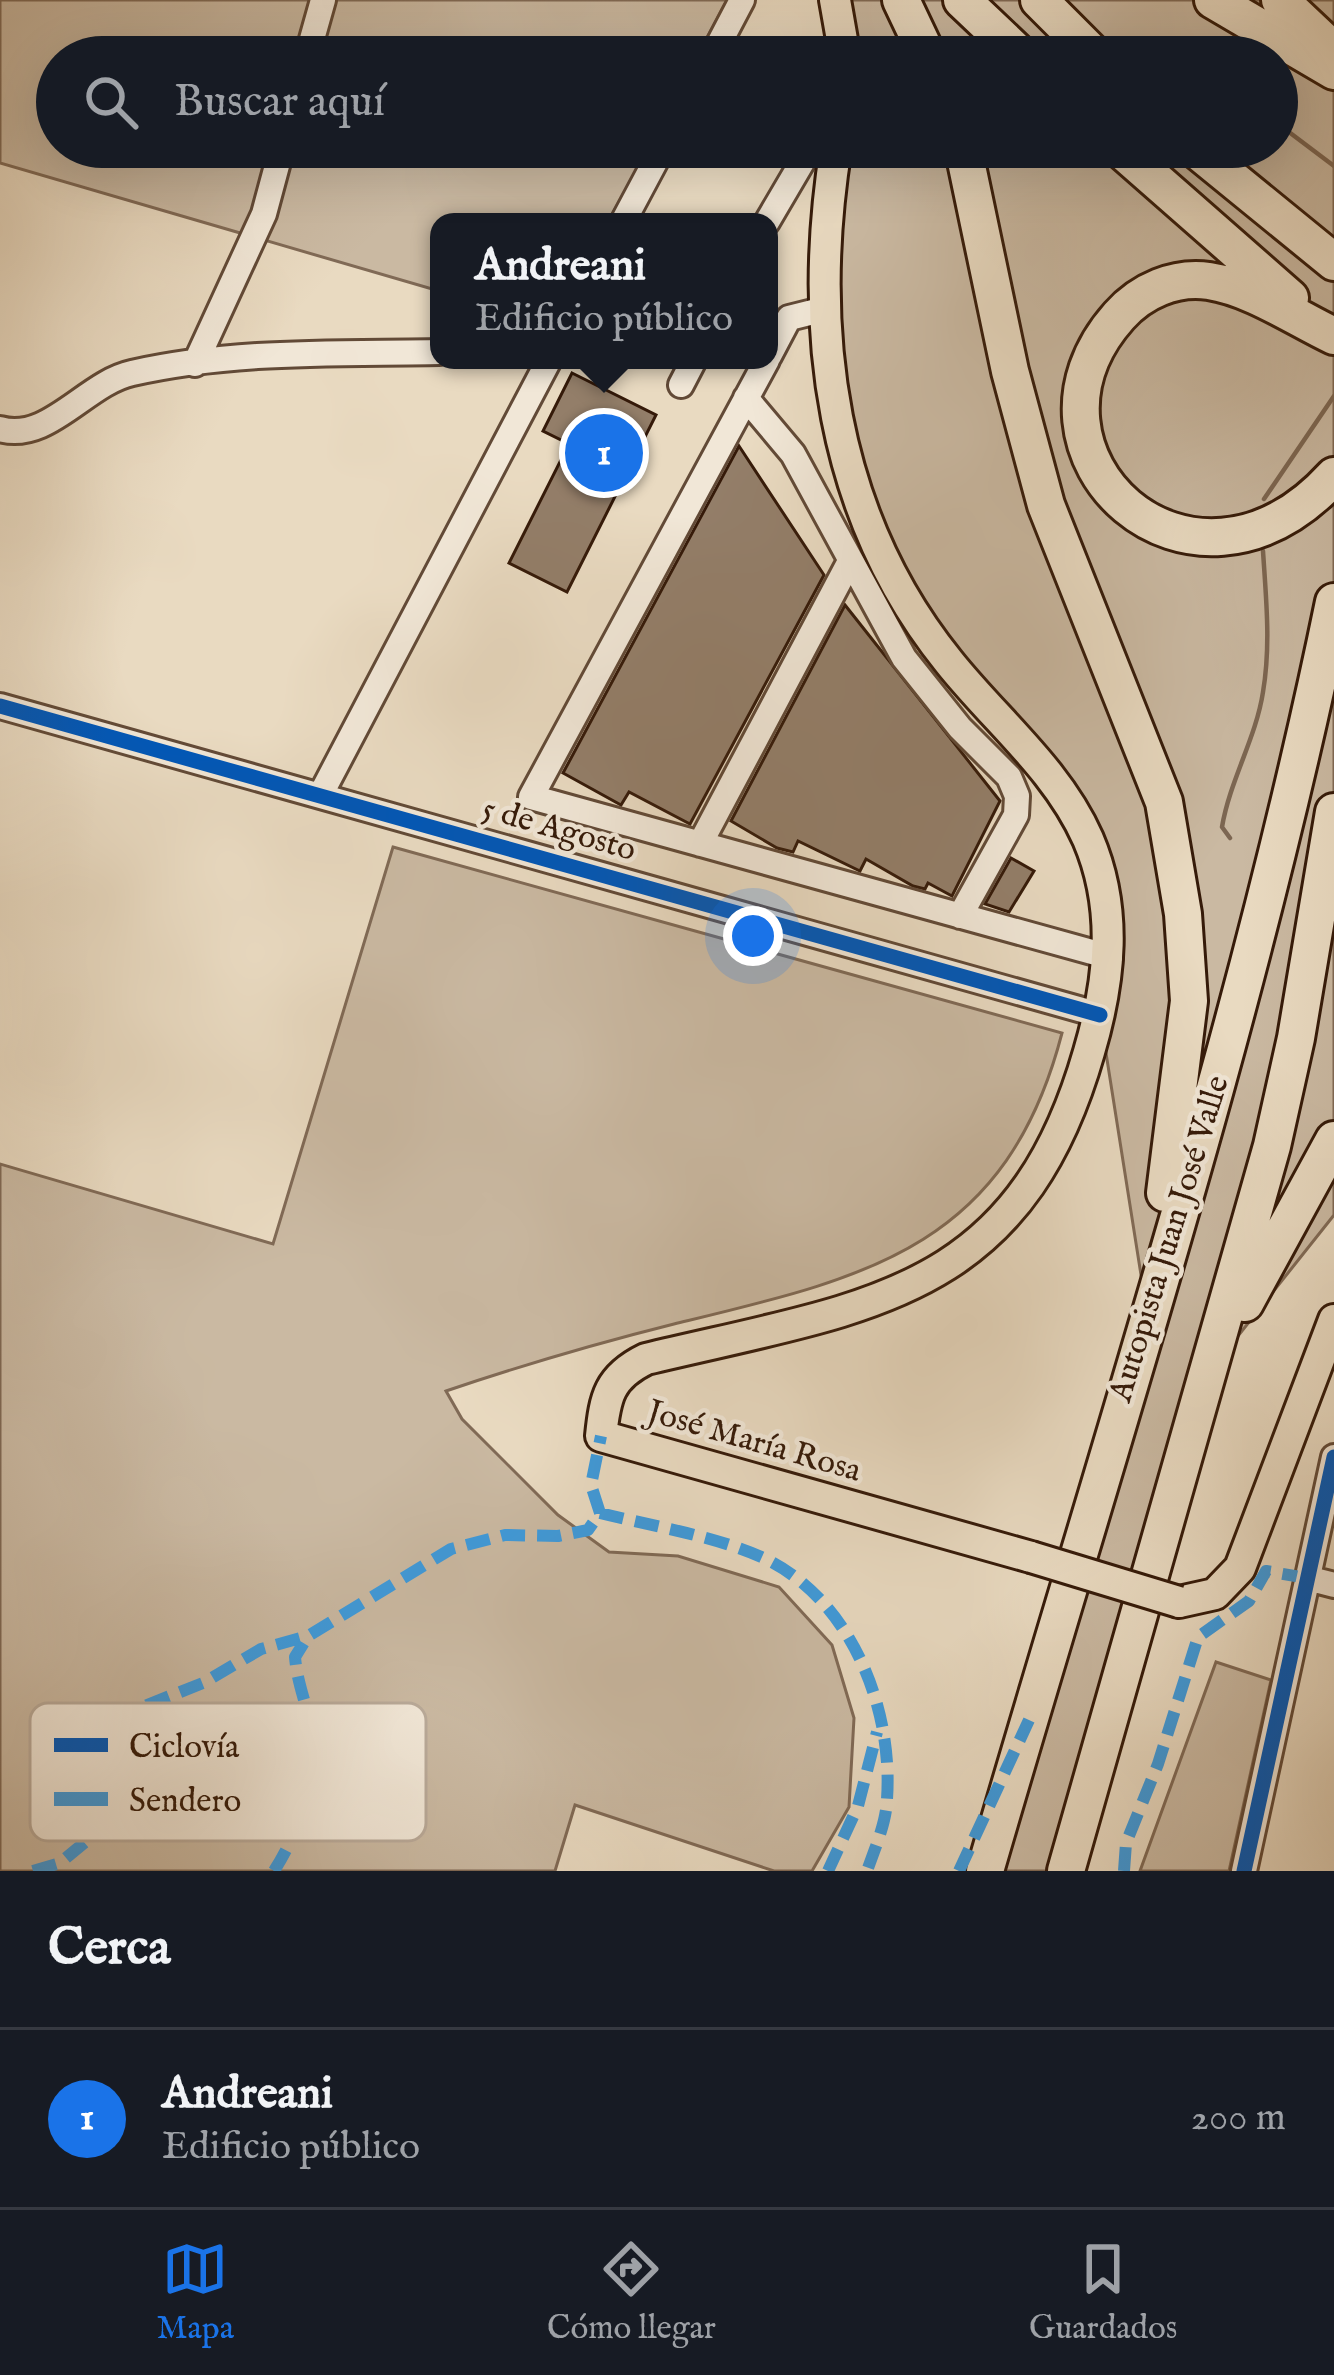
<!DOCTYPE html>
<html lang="es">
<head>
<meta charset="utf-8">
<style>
	body { margin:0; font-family:"IM FELL English",serif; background:#242831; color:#f1f3f6 }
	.you { position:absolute; left:753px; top:936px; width:42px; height:42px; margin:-30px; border:9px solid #fff; border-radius:50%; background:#1a73e8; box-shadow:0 0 0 18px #1a73e833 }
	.badge { display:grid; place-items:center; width:78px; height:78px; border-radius:50%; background:#1a73e8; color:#fff; font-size:39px; font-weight:700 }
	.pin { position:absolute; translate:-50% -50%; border:6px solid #fff; box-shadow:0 3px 12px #0006 }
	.popup { position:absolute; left:430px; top:213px; width:348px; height:156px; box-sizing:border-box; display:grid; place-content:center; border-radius:24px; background:#171b24; filter:drop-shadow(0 3px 9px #0005); font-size:39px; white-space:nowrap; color:#9ea1a6 }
	.popup b { font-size:45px; color:#f1f3f6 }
	.popup::after { content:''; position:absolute; left:50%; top:100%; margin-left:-24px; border:24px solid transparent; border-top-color:#171b24 }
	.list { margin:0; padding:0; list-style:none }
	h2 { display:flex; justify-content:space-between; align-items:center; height:156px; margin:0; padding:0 48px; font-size:51px }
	h2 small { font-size:39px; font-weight:400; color:#9ea1a6 }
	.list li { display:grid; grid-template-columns:78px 1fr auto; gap:36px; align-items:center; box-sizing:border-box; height:180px; padding:0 48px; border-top:3px solid #363941 }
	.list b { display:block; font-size:45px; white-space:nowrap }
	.list p { margin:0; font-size:39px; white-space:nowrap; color:#9ea1a6 }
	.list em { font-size:39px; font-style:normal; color:#9ea1a6 }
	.icon { flex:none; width:66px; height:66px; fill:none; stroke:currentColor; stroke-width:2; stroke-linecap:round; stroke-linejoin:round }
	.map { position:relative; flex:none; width:1334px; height:1871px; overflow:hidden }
	.search { position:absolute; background:#171b24; box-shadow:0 12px 48px #0002; left:36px; right:36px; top:36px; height:132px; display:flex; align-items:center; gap:30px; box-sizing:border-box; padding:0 42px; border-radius:66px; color:#9ea1a6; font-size:45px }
	.sheet { height:336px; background:#171b24 }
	nav { display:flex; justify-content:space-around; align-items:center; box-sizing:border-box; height:168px; border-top:3px solid #363941; background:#171b24; font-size:33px; color:#9ea1a6 }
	nav a { display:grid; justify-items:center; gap:6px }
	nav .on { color:#1a73e8 }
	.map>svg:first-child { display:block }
	.green { fill:#cab9a2; stroke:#806a56; stroke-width:3 }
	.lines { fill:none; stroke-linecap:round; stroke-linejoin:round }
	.stream { stroke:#7c6652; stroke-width:4.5 }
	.building { fill:#937e69; stroke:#351a09; stroke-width:3 }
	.minor-casing { stroke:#624a37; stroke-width:30 }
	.major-casing { stroke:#351a09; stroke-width:36 }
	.highway-casing { stroke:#351a09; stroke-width:42 }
	.minor { stroke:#f1e7d7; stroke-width:24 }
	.major { stroke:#e9dac1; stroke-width:30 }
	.highway { stroke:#e9dac1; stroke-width:36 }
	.major-bridge-casing { stroke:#351a09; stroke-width:36; stroke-linecap:butt }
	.major-bridge { stroke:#e9dac1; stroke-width:30 }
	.quiet { stroke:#3e9bdd; stroke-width:12; stroke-dasharray:24 12; stroke-linecap:butt }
	.cycleway-casing { stroke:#f1e7d7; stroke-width:22 }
	.cycleway { stroke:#0057b8; stroke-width:15 }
	.labels { text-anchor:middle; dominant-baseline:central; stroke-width:9; stroke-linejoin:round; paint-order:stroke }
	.street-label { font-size:33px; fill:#351a09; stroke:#f1e7d7 }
	.key { fill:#f1e7d7; stroke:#b9aa99; stroke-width:3 }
	.key-label { font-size:33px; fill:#351a09 }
</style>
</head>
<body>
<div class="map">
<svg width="1334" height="1871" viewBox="0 0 1334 1871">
	<rect width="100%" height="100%" fill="#e9dac1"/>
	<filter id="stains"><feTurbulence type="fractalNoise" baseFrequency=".00167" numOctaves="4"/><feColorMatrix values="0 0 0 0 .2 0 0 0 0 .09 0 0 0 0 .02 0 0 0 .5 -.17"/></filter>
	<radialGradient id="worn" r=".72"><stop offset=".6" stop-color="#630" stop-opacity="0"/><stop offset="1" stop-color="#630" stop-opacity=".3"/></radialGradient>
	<path class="green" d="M0 0H727L697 57H57V147H649L608 222H439V291L0 163Z
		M835 0H1334V1215L1211 1370 1051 1871H1000L1147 1313 1100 1015 1090 842 897 586 830 385 836 147H1277V57H845Z
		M393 847 1062 1033C1006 1249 864 1278 674 1324 598 1343 520 1366 446 1391L462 1419 558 1515 609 1552 678 1556 779 1587 832 1645 854 1718 849 1807 812 1871H774L575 1805 555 1871H0V1164L273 1244Z
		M1216 1662 1271 1680 1229 1871H1140Z"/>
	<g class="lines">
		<path class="stream" d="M1277 123 1334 166
			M1264 499 1334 396
			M1230 838 1222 827C1230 780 1256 738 1263 692 1271 645 1266 598 1263 551"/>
	</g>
	<path class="building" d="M572 373 656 415 567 592 509 563 569 444 543 431Z
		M739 446 824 575 690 824 629 792 621 805 563 773Z
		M845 605 1000 801 952 896 928 883 925 889 913 886 866 859 860 871 798 841 793 852 777 848 731 821Z
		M1011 858 1034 871 1009 912 985 904Z"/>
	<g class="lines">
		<g class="minor-casing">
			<path id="minor" d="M307 57 323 0
				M712 57 742 0
				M623 222 663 147
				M767 222 811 147
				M769 356 789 318 821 310
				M767 360 531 797 1110 957
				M195 364 264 214 282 147
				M681 385 694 360
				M746 398 793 454 904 658 960 728 1009 777 1017 796 1016 815 960 916
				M0 429C48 443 86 383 132 373 234 350 336 354 439 352
				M0 706 1100 1015
				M321 794 549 360
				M700 844 850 561
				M1307 1578 1334 1585
				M1244 1871 1334 1457"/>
		</g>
		<g class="major-casing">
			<path id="major" d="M835 0 845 57
				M836 147C807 328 830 515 949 662 996 721 1057 769 1088 839 1118 909 1110 981 1089 1052 1018 1299 866 1306 646 1359 609 1377 605 1397 601 1436L1031 1557
				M1179 1602 1215 1594 1240 1568 1334 1320"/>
		</g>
		<g class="highway-casing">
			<path id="highway" d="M901 0 928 57
				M962 0 1022 57
				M1039 0 1096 57
				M1213 0 1334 71
				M1280 0 1334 51
				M963 147 1010 371 1046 505 1164 802 1183 914 1189 1001 1165 1193
				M1118 147 1290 298
				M1193 147 1334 262
				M1334 336C1294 317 1253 288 1209 281 1175 276 1141 291 1119 316 998 452 1190 634 1334 476
				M1245 1303 1334 1140
				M985 1871C1107 1450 1246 1032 1334 602
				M1066 1871 1272 1146 1296 1038 1334 812"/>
		</g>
		<use href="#minor" class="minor"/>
		<use href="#major" class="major"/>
		<use href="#highway" class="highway"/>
		<g class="major-bridge-casing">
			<path id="major-bridge" d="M1031 1557 1179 1602"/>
		</g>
		<use href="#major-bridge" class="major-bridge"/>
		<path class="quiet" d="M600 1513C652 1526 710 1535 759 1556 852 1596 897 1714 886 1810 883 1830 874 1851 867 1871
			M600 1513 591 1485 601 1436
			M33 1871 60 1863 90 1838 112 1745 142 1707 203 1683 261 1649 308 1636 451 1549 505 1535 558 1536 588 1530 600 1513
			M274 1871C301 1828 320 1775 310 1723 305 1700 297 1681 295 1657L308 1636
			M828 1871 858 1806 877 1732
			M959 1871 1029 1720
			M1124 1871 1126 1843 1158 1764 1198 1637 1249 1601 1266 1571 1307 1578"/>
		<g class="cycleway-casing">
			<path id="cycleway" d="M0 706 1100 1015
				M1244 1871 1334 1457"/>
		</g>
		<use href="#cycleway" class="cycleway"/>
	</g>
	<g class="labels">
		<g class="street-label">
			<text transform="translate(559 830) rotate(16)">5 de Agosto</text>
			<text transform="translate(1170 1239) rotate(-73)">Autopista Juan José Valle</text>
			<text transform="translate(754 1442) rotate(16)">José María Rosa</text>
		</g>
	</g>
	<rect x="30" y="1703" width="396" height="138" rx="18" class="key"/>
	<rect x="54" y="1738" width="54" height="14" fill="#0057b8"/>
	<rect x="54" y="1792" width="54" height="14" fill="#3e9bdd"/>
	<g class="key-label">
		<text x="129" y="1757">Ciclovía</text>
		<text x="129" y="1811">Sendero</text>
	</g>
	<rect width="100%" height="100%" filter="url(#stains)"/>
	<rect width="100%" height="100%" fill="url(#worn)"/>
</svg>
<div class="you"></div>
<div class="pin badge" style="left:604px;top:453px">1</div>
<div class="popup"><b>Andreani</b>Edificio público</div>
<div class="search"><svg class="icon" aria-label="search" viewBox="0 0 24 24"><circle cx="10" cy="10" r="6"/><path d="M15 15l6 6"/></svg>Buscar aquí</div>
</div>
<section class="sheet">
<h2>Cerca<small></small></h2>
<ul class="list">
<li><span class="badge">1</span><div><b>Andreani</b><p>Edificio público</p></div><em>200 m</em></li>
</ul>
</section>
<nav>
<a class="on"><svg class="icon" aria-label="map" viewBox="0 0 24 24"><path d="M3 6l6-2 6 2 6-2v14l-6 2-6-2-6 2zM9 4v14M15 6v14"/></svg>Mapa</a>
<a><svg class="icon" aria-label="directions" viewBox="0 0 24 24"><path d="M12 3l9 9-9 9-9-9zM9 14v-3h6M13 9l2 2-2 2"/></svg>Cómo llegar</a>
<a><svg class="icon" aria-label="saved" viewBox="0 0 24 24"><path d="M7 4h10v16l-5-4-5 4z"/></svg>Guardados</a>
</nav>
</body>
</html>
